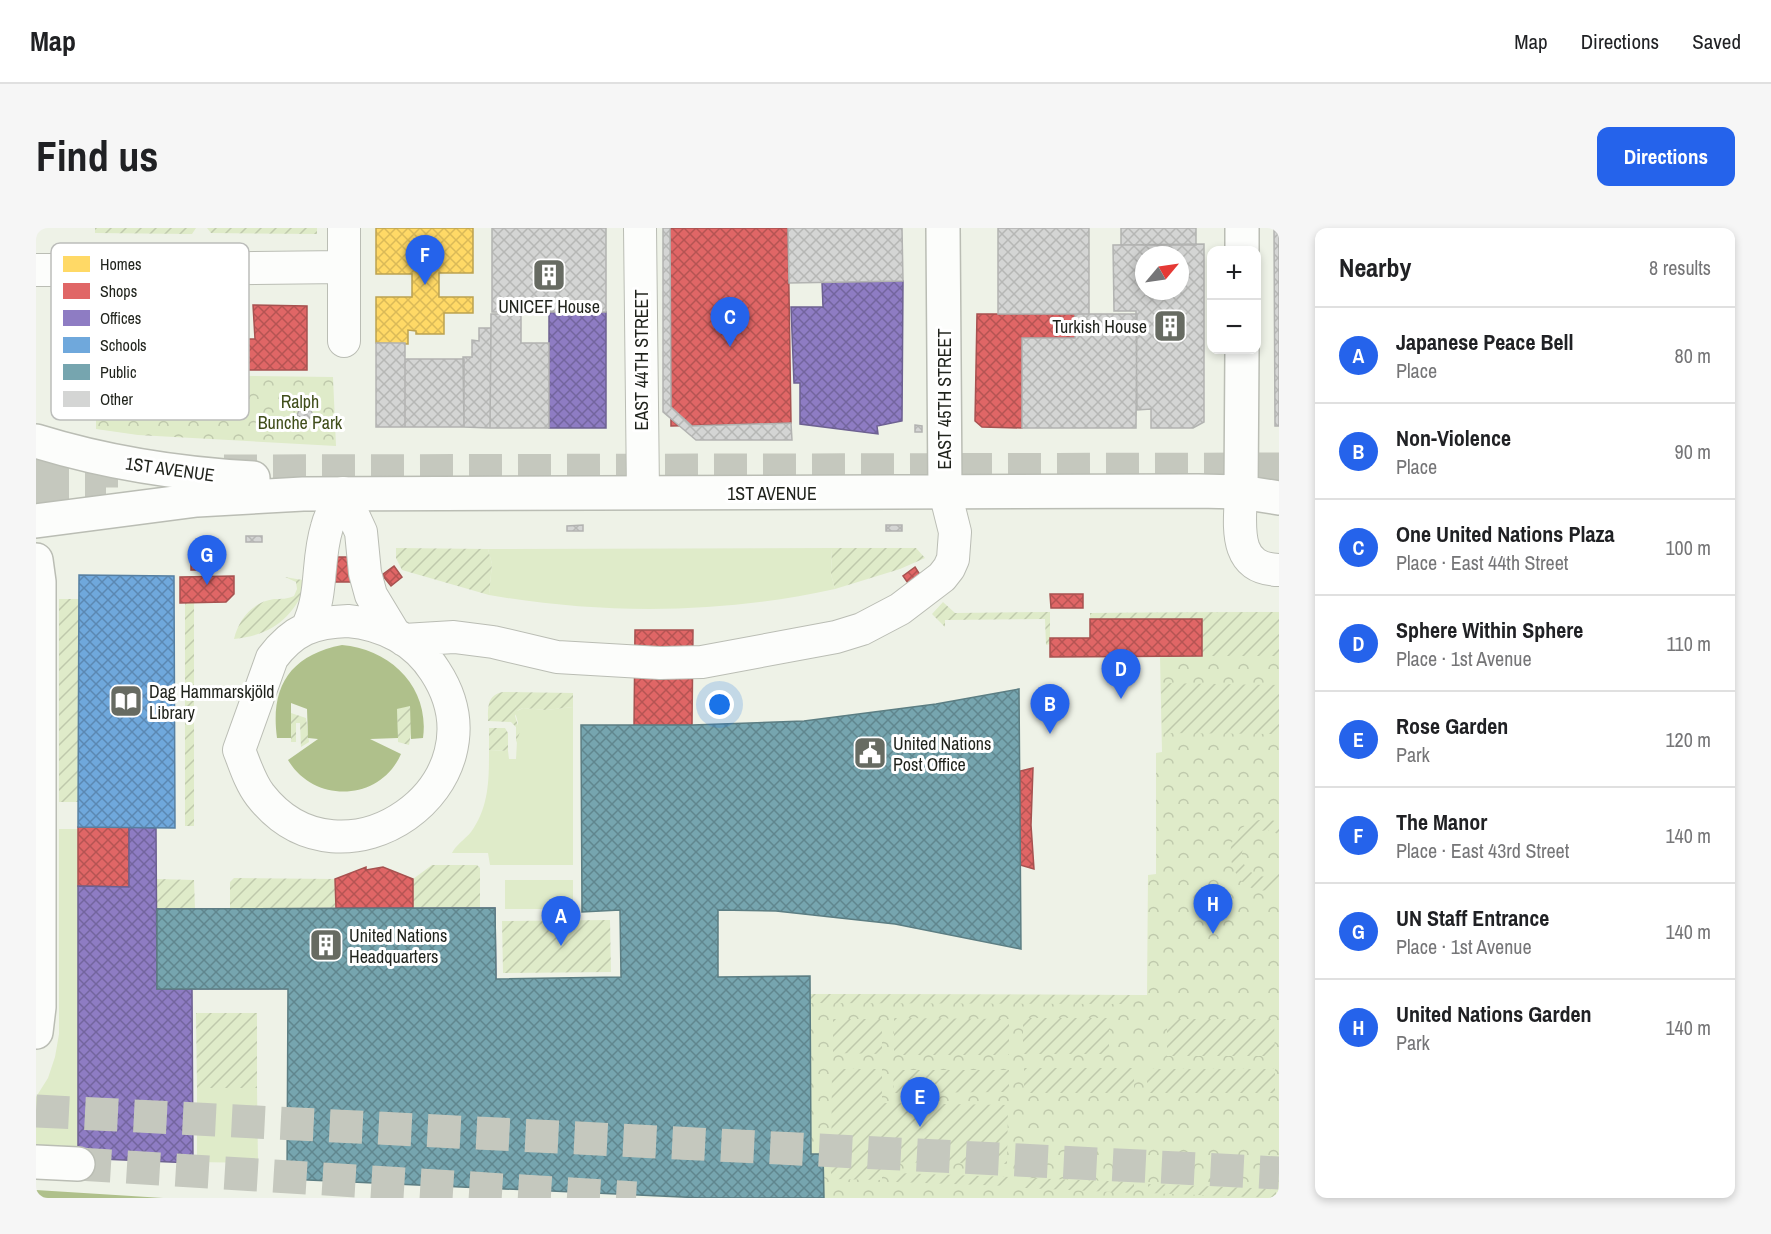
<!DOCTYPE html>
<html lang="en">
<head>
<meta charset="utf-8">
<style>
	body { margin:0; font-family:"Archivo Narrow",sans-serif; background:#f6f6f6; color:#202124 }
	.controls { position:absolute; right:18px; top:18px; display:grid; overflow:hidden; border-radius:12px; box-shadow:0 3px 9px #0003 }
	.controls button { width:54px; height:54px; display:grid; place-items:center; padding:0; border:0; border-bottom:2px solid #e0e0e0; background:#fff; color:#202124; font:30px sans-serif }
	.compass { position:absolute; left:1099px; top:18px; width:54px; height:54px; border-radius:50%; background:#fff; box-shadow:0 3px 9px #0003; rotate:61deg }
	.you { position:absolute; left:684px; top:477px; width:21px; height:21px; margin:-15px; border:4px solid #fff; border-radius:50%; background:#1a73e8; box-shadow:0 0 0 9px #1a73e833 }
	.badge { display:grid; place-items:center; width:39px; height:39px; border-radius:50%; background:#2563eb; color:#fff; font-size:20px; font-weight:700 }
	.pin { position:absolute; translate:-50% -50px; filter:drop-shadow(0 2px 3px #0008) }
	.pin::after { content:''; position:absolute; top:32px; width:21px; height:18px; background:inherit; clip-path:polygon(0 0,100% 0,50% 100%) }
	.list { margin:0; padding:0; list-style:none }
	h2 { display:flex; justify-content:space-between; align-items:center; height:78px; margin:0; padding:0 24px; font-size:26px }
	h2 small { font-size:20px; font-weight:400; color:#757577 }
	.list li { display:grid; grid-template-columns:39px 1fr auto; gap:18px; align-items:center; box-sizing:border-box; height:96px; padding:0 24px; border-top:2px solid #e0e0e0 }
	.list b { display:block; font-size:22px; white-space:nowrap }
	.list p { margin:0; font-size:20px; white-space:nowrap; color:#757577 }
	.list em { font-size:20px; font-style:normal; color:#757577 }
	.map { position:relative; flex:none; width:1243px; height:970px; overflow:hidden; border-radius:12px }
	header { display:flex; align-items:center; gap:36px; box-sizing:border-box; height:84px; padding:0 30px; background:#fff; border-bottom:2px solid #e0e0e0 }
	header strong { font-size:28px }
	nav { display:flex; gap:33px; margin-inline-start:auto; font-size:21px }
	.intro { display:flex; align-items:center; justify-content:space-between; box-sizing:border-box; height:144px; padding:0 36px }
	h1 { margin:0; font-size:42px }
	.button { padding:15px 27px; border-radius:12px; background:#2563eb; color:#fff; font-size:21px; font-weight:700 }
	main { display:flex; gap:36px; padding:0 36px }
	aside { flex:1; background:#fff; border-radius:12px; box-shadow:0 3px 9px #0003 }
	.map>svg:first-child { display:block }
	.grass { fill:#dfebc9 }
	.park { fill:url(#park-crowns) }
	.garden { fill:url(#garden-furrows) }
	.water { fill:#afc08b }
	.homes { fill:url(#homes-cross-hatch); stroke:#bca250; stroke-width:1.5 }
	.shops { fill:url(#shops-cross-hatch); stroke:#a65250; stroke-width:1.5 }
	.offices { fill:url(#offices-cross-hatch); stroke:#6d6191; stroke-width:1.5 }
	.schools { fill:url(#schools-cross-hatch); stroke:#5780a2; stroke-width:1.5 }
	.public { fill:url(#public-cross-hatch); stroke:#5c7e83; stroke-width:1.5 }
	.building { fill:url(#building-cross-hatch); stroke:#b2b3b1; stroke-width:1.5; fill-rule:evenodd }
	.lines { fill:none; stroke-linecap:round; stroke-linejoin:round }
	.major-tunnel { stroke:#c5c8be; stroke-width:33; stroke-dasharray:33 16; stroke-linecap:butt }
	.highway-tunnel { stroke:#c5c8be; stroke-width:33; stroke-dasharray:33 16; stroke-linecap:butt }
	.minor-casing { stroke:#babdb4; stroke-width:34 }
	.major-casing { stroke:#babdb4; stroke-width:36 }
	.highway-casing { stroke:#babdb4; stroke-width:36 }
	.minor { stroke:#fcfdfb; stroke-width:32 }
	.major { stroke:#fcfdfb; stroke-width:33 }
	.highway { stroke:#fcfdfb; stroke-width:33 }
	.minor-bridge-casing { stroke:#babdb4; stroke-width:34; stroke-linecap:butt }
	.minor-bridge { stroke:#fcfdfb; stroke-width:32 }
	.labels { text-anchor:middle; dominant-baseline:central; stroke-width:6; stroke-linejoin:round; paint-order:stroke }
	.poi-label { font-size:18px; fill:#1f221b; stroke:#fff; text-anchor:start }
	.street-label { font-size:18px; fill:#1f221b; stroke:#fff }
	.park-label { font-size:18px; fill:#404e1b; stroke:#fff }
	.key { fill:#fff; stroke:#bcbdbb; stroke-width:1.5 }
	.key-label { font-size:16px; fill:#1f221b }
</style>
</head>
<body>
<header>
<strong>Map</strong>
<nav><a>Map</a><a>Directions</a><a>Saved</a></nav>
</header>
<div class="intro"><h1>Find us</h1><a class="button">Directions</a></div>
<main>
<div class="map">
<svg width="1243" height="970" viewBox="0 0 1243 970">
	<defs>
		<pattern id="park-crowns" width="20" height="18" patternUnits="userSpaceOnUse" patternTransform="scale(1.5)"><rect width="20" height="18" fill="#dfebc9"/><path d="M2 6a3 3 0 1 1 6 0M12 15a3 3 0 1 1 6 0" fill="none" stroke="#bfc9ac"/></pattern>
		<pattern id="garden-furrows" width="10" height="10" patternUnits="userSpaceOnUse" patternTransform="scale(1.5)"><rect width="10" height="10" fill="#dfebc9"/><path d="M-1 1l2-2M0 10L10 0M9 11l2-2" fill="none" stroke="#bfc9ac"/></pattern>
		<pattern id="homes-cross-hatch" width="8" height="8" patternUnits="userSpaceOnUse" patternTransform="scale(1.5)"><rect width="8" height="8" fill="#ffd966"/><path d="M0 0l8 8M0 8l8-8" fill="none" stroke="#daba58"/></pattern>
		<pattern id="shops-cross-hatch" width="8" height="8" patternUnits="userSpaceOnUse" patternTransform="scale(1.5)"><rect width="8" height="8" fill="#e06666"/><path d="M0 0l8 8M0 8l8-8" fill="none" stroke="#b55453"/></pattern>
		<pattern id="offices-cross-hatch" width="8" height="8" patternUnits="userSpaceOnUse" patternTransform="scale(1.5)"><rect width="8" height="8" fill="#8e7cc3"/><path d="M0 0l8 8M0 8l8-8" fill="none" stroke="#73659e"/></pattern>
		<pattern id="schools-cross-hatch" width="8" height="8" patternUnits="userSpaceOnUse" patternTransform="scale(1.5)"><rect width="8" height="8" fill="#6fa8dc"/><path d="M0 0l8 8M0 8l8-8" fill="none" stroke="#5b88b2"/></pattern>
		<pattern id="public-cross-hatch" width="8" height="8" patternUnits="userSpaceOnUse" patternTransform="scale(1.5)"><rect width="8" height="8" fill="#76a5af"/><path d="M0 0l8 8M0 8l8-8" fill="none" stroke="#60868e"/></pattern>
		<pattern id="building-cross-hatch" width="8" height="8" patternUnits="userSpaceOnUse" patternTransform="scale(1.5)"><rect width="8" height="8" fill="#d4d5d4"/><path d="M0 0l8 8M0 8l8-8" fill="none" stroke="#b6b7b5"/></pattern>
	</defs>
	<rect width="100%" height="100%" fill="#eef2e7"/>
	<path class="grass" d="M796 320 795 346 799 361C686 386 568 387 453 367L456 336 452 321Z
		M537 479V637H454L452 625H416C419 618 429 611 435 604 453 579 453 552 453 522L472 523 473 531H480L482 495 479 484 487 480 510 482Z
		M23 601H42V926L0 924V869L12 850 19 829 23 806Z
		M469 652H537V681H469Z
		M221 860 222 935 161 934V860Z"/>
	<path class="park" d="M60 146 297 149 300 218 102 207 60 201Z
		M1243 384V970H788L775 926 774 766 1111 767 1112 647 1120 646V525L1126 524 1124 428H1166V391H1054V385Z"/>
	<path class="garden" d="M59 0H160L156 6 59 5Z
		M171 0H281V6L175 5Z
		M360 320 452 321 456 336 453 367 366 342 360 330Z
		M796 320H880L889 330 864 341 799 361 795 346Z
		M249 349 272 353C258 389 237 407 198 411 203 390 217 374 238 371 246 371 251 371 258 368L261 361 260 354Z
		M23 371H43L42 574H23Z
		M149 374H158V598H149Z
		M907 374 919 385 1014 384V416L1010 417 1009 391 909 392V399L896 386Z
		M1243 384V428H1166V391H1054V385Z
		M1125 455 1243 457V506L1126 505Z
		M467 464 537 465V479L510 482 487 480 482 482 479 488 484 504 480 515V499L475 494 452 493C452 479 451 467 467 464Z
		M374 477 376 499 373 517 362 514 361 481Z
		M255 485 270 490 273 514 265 519 264 495H260V514H255Z
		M453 500H469L472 505V523L453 522Z
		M1231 591 1243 594V607C1214 588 1189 635 1221 647 1229 650 1236 649 1243 644V659C1195 681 1169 595 1231 591Z
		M396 637H441L444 640V680H377V651Z
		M198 650 299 651 300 680 194 681V654Z
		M121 651 158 652 159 681H121Z
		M574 692 575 744 467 745 466 693Z
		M774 766 1095 767V776L774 775Z
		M160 785H221V860H161Z
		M858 790 973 791V827H858Z
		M987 790H1073V826H987Z
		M797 791H846V826L797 825Z
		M1131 791H1238L1239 828H1131Z
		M988 840H1098V865H988Z
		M796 841H846V875L972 877 971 936 846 934V952L795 951Z
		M1111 841H1239V865H1111Z
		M857 842H973V864L858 865Z
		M860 945 975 949 974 958 860 954Z
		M990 950 1098 954V965L989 960Z
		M1112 956 1240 961V970L1112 965Z"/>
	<path class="water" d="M306 417C354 421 394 459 387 510L375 511 374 478 361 481 362 510 334 511 365 526C344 574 278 576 252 532L282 511 272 510 271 481 255 475V510H241C234 459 254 427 306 417Z
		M0 962 127 970H0Z"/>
	<path class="homes" d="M340 0H437V45H403V69H437V85H408V106H380V103L372 102V116L340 115V69H376V46H340Z"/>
	<path class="shops" d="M634 0H752L755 195 635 198Z
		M125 76 184 77 185 111H219L217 77 271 78V142H41V77H94L93 110H127Z
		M941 86H1039V110H986V200L946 199 939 193Z
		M298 329H315V354H298Z
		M181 332V342H155V333Z
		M358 338 366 349 355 358 346 347Z
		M879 339 886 350 874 358 867 348Z
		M198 348V366L190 374 144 375V349Z
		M1014 366H1047V380H1015Z
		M1054 391H1166V428L1014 429V410H1054Z
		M599 402H657L656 497 598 498Z
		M997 540 995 597 998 641 984 637V543Z
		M42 599H93V659L42 658Z
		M330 639V642L347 639 377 651V680H300L299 651Z"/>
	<path class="offices" d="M867 53 866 193 841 198 842 206 764 196V155H758L755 79H787L786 54Z
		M513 84H570V200H513Z
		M93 599 120 600 121 761H156L157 935 42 930V658L93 659Z
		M459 680 460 760 121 761V681Z"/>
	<path class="schools" d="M43 347 138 348 139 600 42 599Z"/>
	<path class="public" d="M983 461 985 721 859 696 740 683 682 682V749L774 748 775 926H787L788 970H667L251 951 252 761H121V681L459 680 460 751 585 749 584 682 546 684 545 497H656L768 493 900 476Z"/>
	<path class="building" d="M456 0H570V84H456Z
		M627 0H634L635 179 656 198 755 195 756 212H660L627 184Z
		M752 0H866L867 53 753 55Z
		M962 0H1053V86H962Z
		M1085 0H1160V17H1085Z
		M1238 0H1243V198H1239Z
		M1168 16V194L1157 200H1115V181L1101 182 1100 83H1078L1077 17ZM1108 27H1144V63H1108Z
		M455 86H485V115H513V200H454Z
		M1039 86H1101L1100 200H986V110H1039Z
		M443 100H455L454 200 428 199 427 129H436V112L443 113Z
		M340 115H369V199H340Z
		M369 131H428V199H369Z
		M265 178 273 179 277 187 270 193 261 187Z
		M879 197 886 198V204H879Z
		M547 297V303H531V298Z
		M850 297H866V303H850Z
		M210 308H226V314H210Z"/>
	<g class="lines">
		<path class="major-tunnel" d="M0 243H91
			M188 243 1243 241
			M0 273H70"/>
		<path class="highway-tunnel" d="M0 883 1243 945
			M42 936 600 970"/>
		<g class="minor-casing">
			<path id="minor" d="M604 0 607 265
				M46 42 308 39
				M308 113V0
				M1205 264C1204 297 1196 341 1243 342
				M307 265 325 304 329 345 335 367 358 405
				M312 393C348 396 380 413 399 443 473 556 306 673 224 567 214 554 209 537 203 522L236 430C257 402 277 394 312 393Z
				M271 400C288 365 280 334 291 299 294 286 301 276 307 265
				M368 412 418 409 457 414 521 429 624 435 666 434 800 409 826 401 864 381 906 349 913 340 917 331 919 304 909 264"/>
		</g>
		<g class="major-casing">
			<path id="major" d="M907 0 909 264
				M1206 22V0
				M0 213C71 235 143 246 217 250
				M1205 264 1206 122
				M0 293 161 272 267 266 1162 263 1205 264 1243 270"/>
		</g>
		<g class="highway-casing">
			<path id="highway" d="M0 332 3 354V779L0 804
				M0 934 42 936"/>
		</g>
		<use href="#minor" class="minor"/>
		<use href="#major" class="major"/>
		<use href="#highway" class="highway"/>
		<g class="minor-bridge-casing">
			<path id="minor-bridge" d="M0 42H46"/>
		</g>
		<use href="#minor-bridge" class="minor-bridge"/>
	</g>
	<defs>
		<g id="building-square" transform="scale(1.725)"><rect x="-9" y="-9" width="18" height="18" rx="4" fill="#676b62" stroke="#fff"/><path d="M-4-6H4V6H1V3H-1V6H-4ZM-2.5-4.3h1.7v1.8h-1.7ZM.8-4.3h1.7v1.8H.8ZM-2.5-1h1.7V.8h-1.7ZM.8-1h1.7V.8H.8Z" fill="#fff"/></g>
		<g id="library-square" transform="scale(1.725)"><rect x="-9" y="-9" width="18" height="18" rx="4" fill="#676b62" stroke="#fff"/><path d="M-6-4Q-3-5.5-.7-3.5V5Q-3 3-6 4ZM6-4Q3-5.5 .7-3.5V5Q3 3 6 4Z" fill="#fff"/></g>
		<g id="civic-square" transform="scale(1.725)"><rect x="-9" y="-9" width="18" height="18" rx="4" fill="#676b62" stroke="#fff"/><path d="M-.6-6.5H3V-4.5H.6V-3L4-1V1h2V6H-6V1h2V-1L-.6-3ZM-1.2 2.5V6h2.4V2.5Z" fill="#fff"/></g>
	</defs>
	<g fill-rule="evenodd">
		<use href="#building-square" x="513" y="47"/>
		<use href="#building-square" x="1134" y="98"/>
		<use href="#library-square" x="90" y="473"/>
		<use href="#civic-square" x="834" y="525"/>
		<use href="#building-square" x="290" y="717"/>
	</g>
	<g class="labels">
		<g class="poi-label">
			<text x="513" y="78" text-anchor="middle">UNICEF House</text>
			<text x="1111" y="98" text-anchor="end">Turkish House</text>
			<text x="113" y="463">Dag Hammarskjöld<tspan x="113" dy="21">Library</tspan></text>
			<text x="857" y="515">United Nations<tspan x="857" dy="21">Post Office</tspan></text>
			<text x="313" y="707">United Nations<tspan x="313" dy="21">Headquarters</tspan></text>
		</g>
		<g class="street-label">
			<text transform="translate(605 132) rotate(-90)">EAST 44TH STREET</text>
			<text transform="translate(908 171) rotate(-90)">EAST 45TH STREET</text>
			<text transform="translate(134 241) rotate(8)">1ST AVENUE</text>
			<text x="736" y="265">1ST AVENUE</text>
		</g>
		<g class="park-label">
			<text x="264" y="173">Ralph<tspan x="264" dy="21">Bunche Park</tspan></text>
		</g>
	</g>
	<rect x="15" y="15" width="198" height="177" rx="9" class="key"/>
	<rect x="27" y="28" width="27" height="16" fill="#ffd966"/>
	<rect x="27" y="55" width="27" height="16" fill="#e06666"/>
	<rect x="27" y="82" width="27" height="16" fill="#8e7cc3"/>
	<rect x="27" y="109" width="27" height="16" fill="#6fa8dc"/>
	<rect x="27" y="136" width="27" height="16" fill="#76a5af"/>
	<rect x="27" y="163" width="27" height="16" fill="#d4d5d4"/>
	<g class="key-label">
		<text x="64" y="42">Homes</text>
		<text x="64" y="69">Shops</text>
		<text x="64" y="96">Offices</text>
		<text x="64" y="123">Schools</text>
		<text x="64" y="150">Public</text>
		<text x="64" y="177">Other</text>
	</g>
</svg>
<div class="controls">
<button>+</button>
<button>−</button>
</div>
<svg class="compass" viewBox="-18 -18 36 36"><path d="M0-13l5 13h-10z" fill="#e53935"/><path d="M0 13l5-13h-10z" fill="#757577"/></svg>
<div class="you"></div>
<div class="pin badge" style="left:525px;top:718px">A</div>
<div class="pin badge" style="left:1014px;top:506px">B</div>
<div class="pin badge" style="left:694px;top:119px">C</div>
<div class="pin badge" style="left:1085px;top:471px">D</div>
<div class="pin badge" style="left:884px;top:899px">E</div>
<div class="pin badge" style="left:389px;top:57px">F</div>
<div class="pin badge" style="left:171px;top:357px">G</div>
<div class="pin badge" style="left:1177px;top:706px">H</div>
</div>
<aside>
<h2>Nearby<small>8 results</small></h2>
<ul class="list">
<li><span class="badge">A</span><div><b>Japanese Peace Bell</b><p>Place</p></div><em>80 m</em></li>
<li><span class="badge">B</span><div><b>Non-Violence</b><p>Place</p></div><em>90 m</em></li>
<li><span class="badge">C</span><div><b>One United Nations Plaza</b><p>Place · East 44th Street</p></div><em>100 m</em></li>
<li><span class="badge">D</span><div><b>Sphere Within Sphere</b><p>Place · 1st Avenue</p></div><em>110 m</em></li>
<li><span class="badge">E</span><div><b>Rose Garden</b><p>Park</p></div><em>120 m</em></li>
<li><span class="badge">F</span><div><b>The Manor</b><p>Place · East 43rd Street</p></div><em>140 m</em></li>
<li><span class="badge">G</span><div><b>UN Staff Entrance</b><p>Place · 1st Avenue</p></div><em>140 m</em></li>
<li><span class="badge">H</span><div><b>United Nations Garden</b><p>Park</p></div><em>140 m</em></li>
</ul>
</aside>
</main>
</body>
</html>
